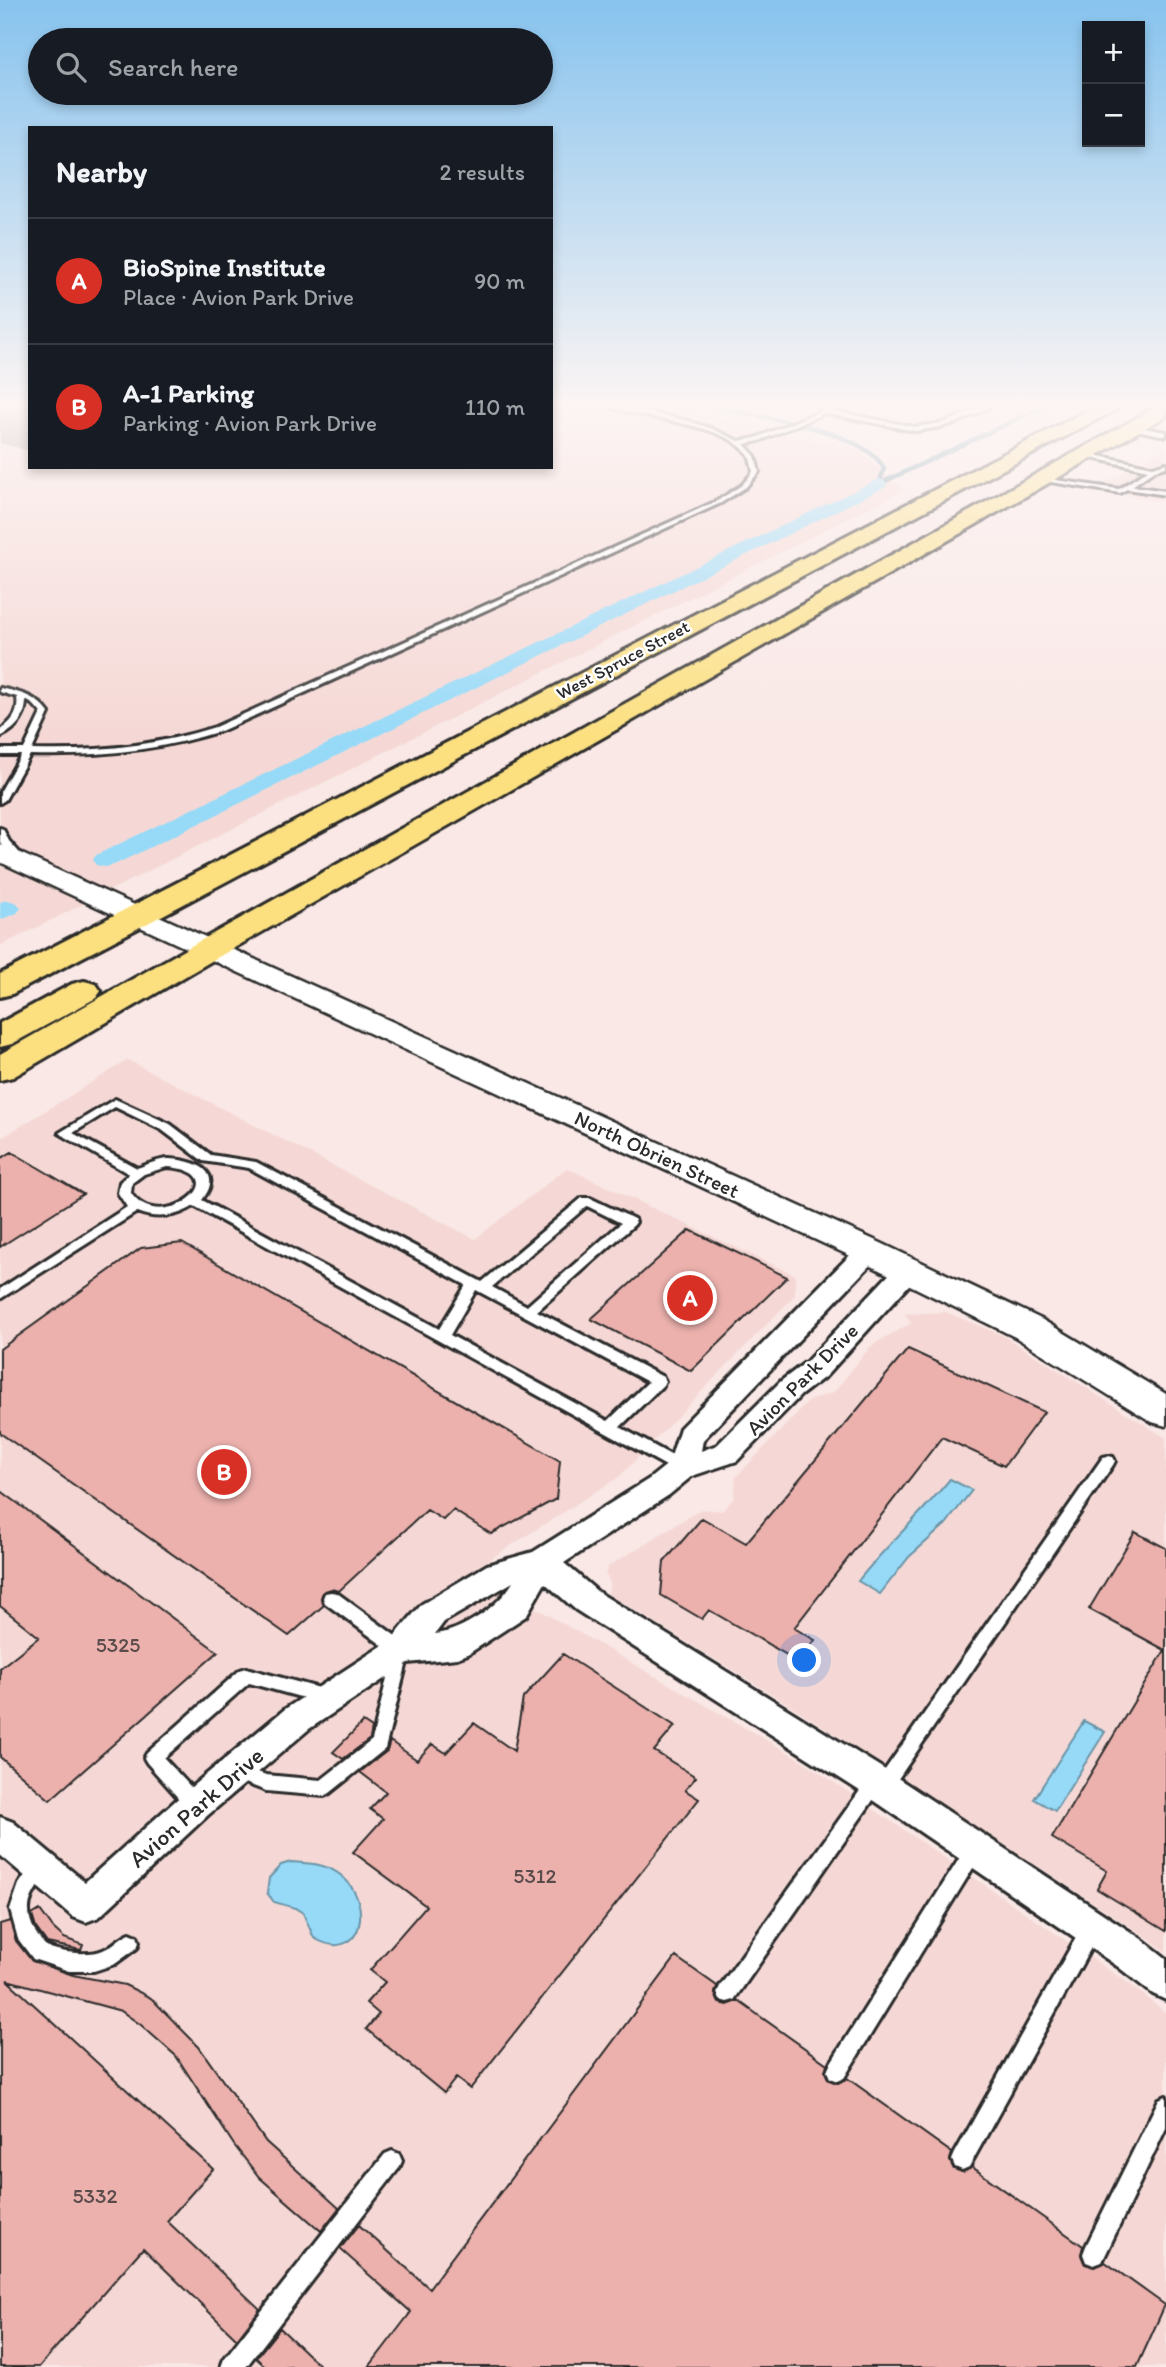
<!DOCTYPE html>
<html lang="en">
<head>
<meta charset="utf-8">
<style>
	body { margin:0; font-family:Itim,sans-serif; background:#242831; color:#f1f3f6 }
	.controls { position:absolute; right:21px; top:21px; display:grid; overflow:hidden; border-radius:0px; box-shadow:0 4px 10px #0003 }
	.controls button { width:63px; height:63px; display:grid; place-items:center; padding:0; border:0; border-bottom:2px solid #363941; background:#171b24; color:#f1f3f6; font:35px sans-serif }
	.you { position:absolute; left:805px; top:1661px; width:24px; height:24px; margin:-18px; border:5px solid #fff; border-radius:50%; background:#1a73e8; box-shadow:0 0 0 10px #1a73e833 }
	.badge { display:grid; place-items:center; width:46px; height:46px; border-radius:50%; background:#d93025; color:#fff; font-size:23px; font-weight:700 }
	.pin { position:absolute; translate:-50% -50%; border:4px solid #fff; box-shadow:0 2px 7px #0006 }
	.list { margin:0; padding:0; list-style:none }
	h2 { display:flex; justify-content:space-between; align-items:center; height:91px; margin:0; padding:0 28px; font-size:30px }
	h2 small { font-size:23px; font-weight:400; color:#9ea1a6 }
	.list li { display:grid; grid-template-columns:46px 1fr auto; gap:21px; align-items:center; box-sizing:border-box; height:126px; padding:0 28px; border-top:2px solid #363941 }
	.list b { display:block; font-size:26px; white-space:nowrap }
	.list p { margin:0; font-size:23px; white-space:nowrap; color:#9ea1a6 }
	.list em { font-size:23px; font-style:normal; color:#9ea1a6 }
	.icon { flex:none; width:38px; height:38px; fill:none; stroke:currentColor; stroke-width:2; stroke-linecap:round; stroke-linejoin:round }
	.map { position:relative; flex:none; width:1166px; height:2367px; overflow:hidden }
	.search { position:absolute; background:#171b24; box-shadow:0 4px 10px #0003; left:28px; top:28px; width:525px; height:77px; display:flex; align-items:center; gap:18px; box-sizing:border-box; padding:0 24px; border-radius:38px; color:#9ea1a6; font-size:26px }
	.panel { position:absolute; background:#171b24; box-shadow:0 4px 10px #0003; left:28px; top:126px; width:525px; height:343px; border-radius:0px }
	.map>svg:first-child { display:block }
	.built { fill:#f5d8d5 }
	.water { fill:#96daf8; stroke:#6b94a6; stroke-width:2 }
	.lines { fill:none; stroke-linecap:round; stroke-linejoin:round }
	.stream { stroke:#6b94a6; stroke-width:4.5 }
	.canal { fill:#96daf8; fill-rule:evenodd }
	.runway { fill:#928a88; fill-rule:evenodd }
	.building { fill:#ecb1ad; stroke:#2b2b2b; stroke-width:2 }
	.lane-casing { stroke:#2b2b2b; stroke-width:6 }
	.street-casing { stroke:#2b2b2b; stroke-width:6 }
	.secondary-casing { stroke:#2b2b2b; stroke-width:5 }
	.primary-casing { stroke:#2b2b2b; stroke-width:6 }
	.highway-casing { stroke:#2b2b2b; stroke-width:6 }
	.lane { fill:#fff; fill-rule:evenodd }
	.street { fill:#fff; fill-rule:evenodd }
	.secondary { fill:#fff; fill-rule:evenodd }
	.primary { fill:#fce080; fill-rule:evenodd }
	.highway { fill:#fce080; fill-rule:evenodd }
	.labels { text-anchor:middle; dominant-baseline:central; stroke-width:5; stroke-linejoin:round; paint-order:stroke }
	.far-street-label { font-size:18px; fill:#2b2b2b; stroke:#fff }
	.street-label { font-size:21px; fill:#2b2b2b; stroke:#fff }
	.near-number-label { font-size:21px; fill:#5b4c4c }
	.near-street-label { font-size:24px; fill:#2b2b2b; stroke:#fff }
</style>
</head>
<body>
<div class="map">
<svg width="1166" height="2367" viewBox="0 0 1166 2367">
	<rect width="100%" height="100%" fill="#f9e8e6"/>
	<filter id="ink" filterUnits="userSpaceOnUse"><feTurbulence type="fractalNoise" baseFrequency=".0143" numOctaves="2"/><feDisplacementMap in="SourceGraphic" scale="14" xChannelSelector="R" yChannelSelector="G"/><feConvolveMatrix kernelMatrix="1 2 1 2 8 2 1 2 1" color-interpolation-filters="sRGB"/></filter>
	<g filter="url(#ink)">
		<path class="built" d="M0 405H30V467H551V405H662L856 448 904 490 0 946Z
			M1166 447V502L1094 490Z
			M128 1060 475 1239 567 1168 795 1275V1295L619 1477 471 1571 803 1761 1131 1985 1166 2013V2367H0V1139Z
			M945 1312 1002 1335 1166 1438V1952L1151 1940 796 1709 608 1594 610 1583 605 1573 609 1566 701 1509 722 1511 734 1498 736 1477 809 1401 834 1392 871 1346 911 1323 905 1314Z"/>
		<path class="water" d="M950 1479 972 1490 946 1524 909 1557 880 1594 858 1581C887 1544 921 1515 950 1479Z
			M1084 1721 1105 1732 1055 1811 1034 1799Z
			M291 1862C300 1863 310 1863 319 1865 379 1879 370 1971 314 1938L303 1913 295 1908 274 1902 267 1893 269 1878 281 1865Z"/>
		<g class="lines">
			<path class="stream" d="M700 405C743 414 866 428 884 469L879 484
				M879 484 1047 405"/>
			<path class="canal" d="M879 479 885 481 887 484 885 487 114 865 105 867 96 865 93 860 96 855Z
				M8 900 17 903 21 908 17 913 0 920V902Z"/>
			<path class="runway" d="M0 405H30V451L0 443Z"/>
		</g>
		<path class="building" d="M12 1152 83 1194 0 1247V1159Z
			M690 1230 787 1277 691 1371 591 1319Z
			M182 1243 560 1461 556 1499 491 1534 453 1510 443 1520 427 1510 339 1591 331 1589 323 1592 321 1599 324 1605 289 1636 0 1433V1349L141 1248Z
			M908 1349 1044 1412 1004 1466 942 1437 794 1628 815 1640 799 1662 709 1610 702 1619 661 1595 664 1562 702 1518 746 1543Z
			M0 1490 218 1652 50 1800 0 1757V1668L39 1637 0 1606Z
			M1135 1532 1166 1548V1931L1097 1889 1107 1871 1052 1838 1165 1650 1089 1609Z
			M563 1654 675 1726 654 1751 696 1777 685 1790 699 1799 470 2089 456 2078 444 2093 366 2029 379 2014 366 2003 385 1982 370 1970 426 1906 353 1852 383 1819 370 1809 386 1792 360 1772 387 1751 390 1741 417 1760 432 1744 446 1753 474 1723 514 1751 523 1698Z
			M363 1722 372 1728 370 1739 343 1759 333 1752Z
			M40 1910 53 1928 64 1938 83 1945 81 1950 47 1943 36 1928 32 1915Z
			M10 1921 16 1941 32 1961 73 1975 125 1985 151 1998 199 2047 266 2142 339 2208 321 2231 259 2177 234 2145 176 2056 141 2025 121 2011 7 1980 213 2169 167 2221 260 2309 237 2339 143 2248 39 2367H0V1924Z
			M676 1957 717 1986 715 1994 719 2003 728 2005 737 2000 827 2064 825 2072 829 2080 838 2083 847 2078 952 2153 950 2161 954 2169 963 2172 972 2167 1083 2246 1081 2255 1085 2264 1095 2267 1105 2262 1165 2305 1137 2367H369L411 2312 340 2249 359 2225 429 2288Z
			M280 2328 321 2367H266L256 2358Z"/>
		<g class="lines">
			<g class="lane-casing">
				<path id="lane" d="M605 405H615L688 421 710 428 739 441 756 438 835 405H842L831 411 915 427 943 423 987 405H994L956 423 935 428 915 431 825 413 759 441 744 444 755 456 759 472 746 487 721 503 221 731C158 751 96 757 30 755L5 800 0 803V792L21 755H0V749H24L41 713 34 705 26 700C26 718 15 730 0 737V730C13 721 19 713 17 697L0 692V688C19 692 37 696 49 713L32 750C95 752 155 746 215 727L717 501 742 485 753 472C752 467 751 460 749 456 727 421 639 420 605 405Z
					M1133 426 1166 432V436L1131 429Z
					M1085 453 1153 467 1166 463V467L1155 470 1132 486 1166 491V495L1127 489 1120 493 1038 480 1041 478 1119 489 1148 470 1083 456Z
					M0 828 3 829 9 841 26 860V864H20L0 842Z
					M115 1099 170 1124 211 1155 256 1162 482 1282 582 1198H590L634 1219 636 1222 634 1225 537 1311 663 1377 665 1381 663 1385 620 1427 687 1464 689 1468 687 1472 682 1474 677 1472 194 1206C177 1217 156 1220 137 1212L0 1299V1289L127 1207 118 1193 120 1182 129 1174 59 1133ZM115 1107 162 1130 203 1161 249 1168 466 1285 439 1329 202 1200C225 1171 195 1160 169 1159 159 1159 147 1165 137 1168L73 1133ZM167 1167C245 1172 159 1238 131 1193L132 1183 144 1174ZM587 1206 621 1223 527 1306 492 1287ZM476 1290 648 1382 608 1421 450 1335Z
					M1108 1456 1113 1457 1115 1461 1113 1465 889 1792 883 1795 878 1793 734 2000 727 2002 720 2000 717 1993 720 1986 869 1778 875 1775 880 1777 1103 1457Z
					M331 1592 337 1593 408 1645 410 1650 385 1749 330 1793 324 1796 266 1791 232 1778 229 1773 232 1768 238 1765 266 1775 321 1780 372 1740 393 1653 325 1603 323 1598 325 1593Z
					M246 1668 326 1690 332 1692 334 1697 332 1702 326 1704 249 1683 164 1758 201 1798 204 1804 201 1810 195 1812 189 1810 147 1763 144 1758 147 1753 240 1670Z
					M975 1841 981 1843 984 1849 981 1855 844 2078 837 2081 830 2078 827 2071 830 2064 969 1843Z
					M40 1860 46 1862 49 1868C43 1882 28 1895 29 1911 29 1923 37 1937 45 1945 56 1953 90 1956 103 1950 113 1946 120 1937 130 1933L137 1936 139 1942 137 1948 115 1964 94 1971H69L33 1959 18 1939 10 1910 19 1884 34 1862Z
					M1090 1922 1097 1925 1099 1931 1097 1937 969 2167 962 2170 955 2167 952 2160 955 2153 1083 1925Z
					M1166 2096V2128L1102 2262 1094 2265 1086 2262 1083 2254 1086 2246 1159 2099Z
					M392 2151 399 2154 402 2161 399 2168 246 2367H221L224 2359 385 2154Z"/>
			</g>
			<g class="street-casing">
				<path id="street" d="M869 1243 878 1245 882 1251 878 1257 703 1440 701 1451 717 1445 781 1381 806 1362 900 1263 909 1260 918 1263 922 1269 918 1275 826 1376 801 1395 737 1461 692 1476 669 1495 564 1563 598 1592 887 1771 1143 1940 1166 1958V2000L1153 1994 1117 1966 863 1793 576 1610 545 1583 526 1616 468 1654 457 1658 408 1663 309 1729 208 1815 99 1917 86 1922 73 1917 0 1855V1817L13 1822 85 1882 184 1793 285 1709 391 1640 422 1604 487 1565 533 1552 649 1479 669 1463 680 1428 860 1245ZM513 1582C499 1606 463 1631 435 1634L444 1622Z"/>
			</g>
			<g class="secondary-casing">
				<path id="secondary" d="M0 844 881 1243 1041 1319 1166 1394V1426L1152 1422 1015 1337 857 1259 0 862Z"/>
			</g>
			<g class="primary-casing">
				<path id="primary" d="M1098 405H1120L1117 409 148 923 137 925 126 923 121 916 126 909Z
					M1160 405H1166V416L220 956 209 959 198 956 193 949 198 942Z"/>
			</g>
			<g class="highway-casing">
				<path id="highway" d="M137 907 148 909 153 916 148 923 12 994 0 997V974L126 909Z
					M209 939 220 942 225 949 220 956 13 1077 0 1080V1054L198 942Z
					M84 981 96 984 101 991 96 998 12 1044 0 1047V1023L72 984Z"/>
			</g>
			<use href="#lane" class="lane"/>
			<use href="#street" class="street"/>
			<use href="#secondary" class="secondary"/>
			<use href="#primary" class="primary"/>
			<use href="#highway" class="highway"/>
		</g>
	</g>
	<linearGradient id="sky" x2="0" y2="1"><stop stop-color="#87c3ee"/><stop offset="0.55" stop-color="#fcf5f4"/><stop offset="1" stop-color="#fcf5f4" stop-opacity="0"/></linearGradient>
	<rect width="1166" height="736" fill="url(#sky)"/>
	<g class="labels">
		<g class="far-street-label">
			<text transform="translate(623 660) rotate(-28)">West Spruce Street</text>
		</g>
		<g class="street-label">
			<text transform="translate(657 1154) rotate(25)">North Obrien Street</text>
			<text transform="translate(802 1379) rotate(-45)">Avion Park Drive</text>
		</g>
		<g class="near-number-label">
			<text x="118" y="1644">5325</text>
			<text x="535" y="1875">5312</text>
			<text x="95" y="2195">5332</text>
		</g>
		<g class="near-street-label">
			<text transform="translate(196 1807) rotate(-41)">Avion Park Drive</text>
		</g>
	</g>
</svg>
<div class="controls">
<button>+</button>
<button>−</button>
</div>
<div class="you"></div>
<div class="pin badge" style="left:690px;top:1298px">A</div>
<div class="pin badge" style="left:224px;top:1472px">B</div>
<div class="search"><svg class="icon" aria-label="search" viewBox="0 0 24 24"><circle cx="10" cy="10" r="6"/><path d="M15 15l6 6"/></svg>Search here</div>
<section class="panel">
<h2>Nearby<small>2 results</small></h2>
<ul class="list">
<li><span class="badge">A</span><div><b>BioSpine Institute</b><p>Place · Avion Park Drive</p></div><em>90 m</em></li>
<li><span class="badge">B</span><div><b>A-1 Parking</b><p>Parking · Avion Park Drive</p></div><em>110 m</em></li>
</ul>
</section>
</div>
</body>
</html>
